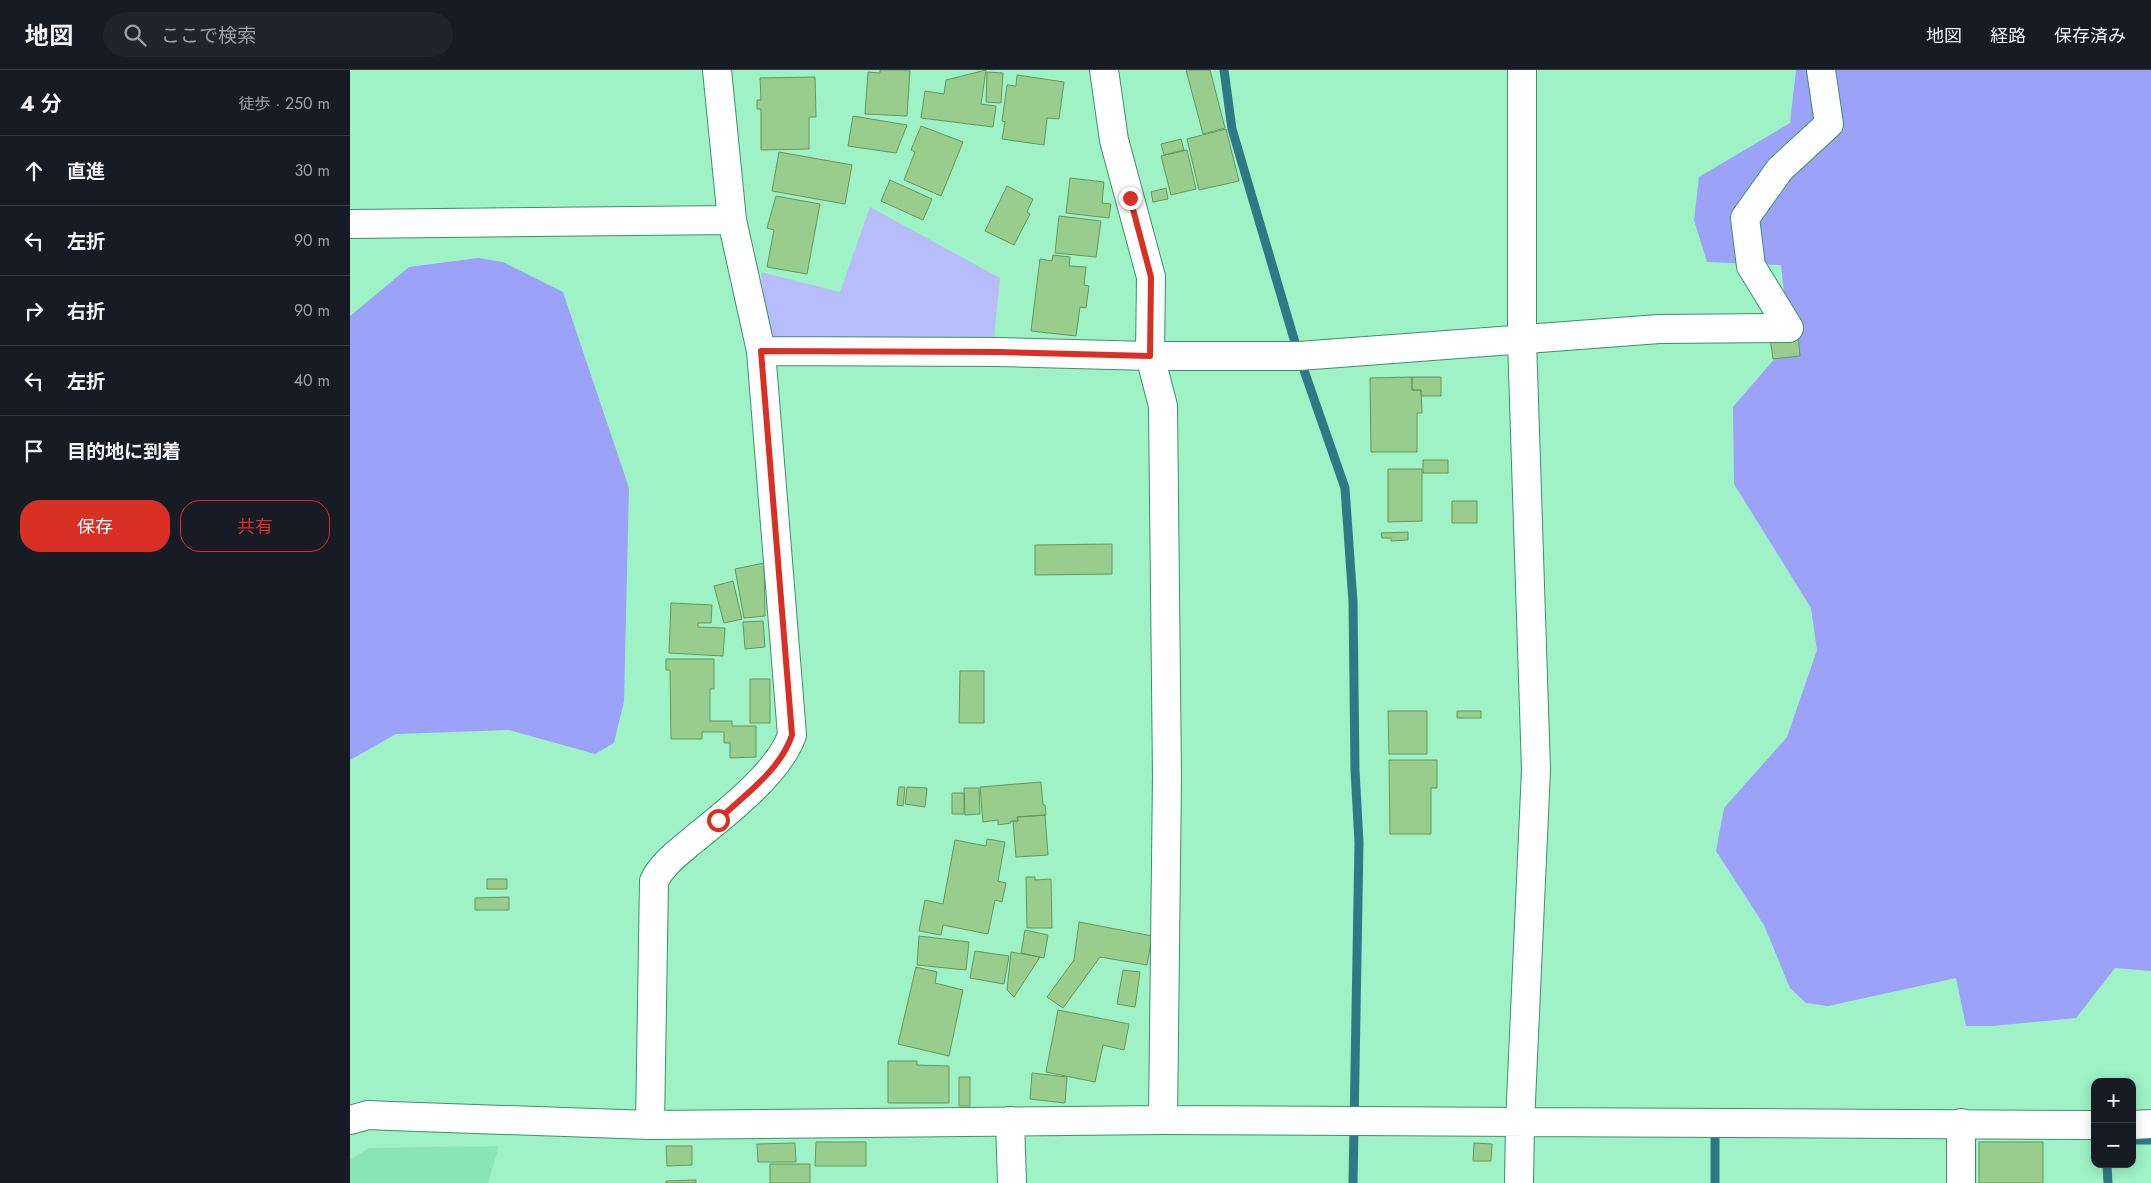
<!DOCTYPE html>
<html lang="ja">
<head>
<meta charset="utf-8">
<style>
	body { margin:0; font-family:Jost,"Noto Sans JP",sans-serif; background:#20242c; color:#f1f3f6 }
	.controls { position:absolute; right:15px; bottom:15px; display:grid; overflow:hidden; border-radius:10px; box-shadow:0 2px 12px #0003 }
	.controls button { width:45px; height:45px; display:grid; place-items:center; padding:0; border:0; border-bottom:1px solid #363941; background:#171b24; color:#f1f3f6; font:25px sans-serif }
	.stop { position:absolute; width:15px; height:15px; margin:-11px; border:4px solid #d93025; border-radius:50%; background:#fff }
	.stop.end { background:#d93025; border-color:#fff; box-shadow:0 1px 5px #0008 }
	.list { margin:0; padding:0; list-style:none }
	h2 { display:flex; justify-content:space-between; align-items:center; height:65px; margin:0; padding:0 20px; font-size:21px }
	h2 small { font-size:16px; font-weight:400; color:#9ea1a6 }
	.list li { display:grid; grid-template-columns:32px 1fr auto; gap:15px; align-items:center; box-sizing:border-box; height:70px; padding:0 20px; border-top:1px solid #363941 }
	.list b { display:block; font-size:19px; white-space:nowrap }
	.list em { font-size:16px; font-style:normal; color:#9ea1a6 }
	.actions { display:flex; gap:10px; padding:15px 20px }
	.actions a { flex:1; padding:11px 0; border:1px solid #d93025; border-radius:20px; text-align:center; font-size:18px; color:#d93025 }
	.actions .main { background:#d93025; color:#fff }
	.icon { flex:none; width:28px; height:28px; fill:none; stroke:currentColor; stroke-width:2; stroke-linecap:round; stroke-linejoin:round }
	.map { position:relative; flex:none; width:1801px; height:1113px; overflow:hidden }
	header { display:flex; align-items:center; gap:30px; box-sizing:border-box; height:70px; padding:0 25px; background:#171b24; border-bottom:1px solid #363941 }
	header strong { font-size:24px }
	nav { display:flex; gap:28px; margin-inline-start:auto; font-size:18px }
	.search { width:350px; height:45px; background:#20242c; display:flex; align-items:center; gap:12px; box-sizing:border-box; padding:0 18px; border-radius:28px; color:#9ea1a6; font-size:19px }
	main { display:flex }
	aside { flex:1; background:#171b24 }
	.map>svg:first-child { display:block }
	.built { fill:#8ae5b6 }
	.green { fill:#b7bcfa }
	.forest { fill:#9ca2f8 }
	.lines { fill:none; stroke-linecap:round; stroke-linejoin:round }
	.stream { stroke:#2e7986; stroke-width:9 }
	.building { fill:#99cd8e; stroke:#65975b }
	.minor-casing { stroke:#3d9169; stroke-width:30 }
	.minor { stroke:#fff; stroke-width:28 }
	.route { stroke:#d93025; stroke-width:6 }
</style>
</head>
<body>
<header>
<strong>地図</strong>
<div class="search"><svg class="icon" aria-label="search" viewBox="0 0 24 24"><circle cx="10" cy="10" r="6"/><path d="M15 15l6 6"/></svg>ここで検索</div>
<nav><a>地図</a><a>経路</a><a>保存済み</a></nav>
</header>
<main>
<aside>
<h2>4 分<small>徒歩 · 250 m</small></h2>
<ul class="list">
<li><svg class="icon" aria-label="ahead" viewBox="0 0 24 24"><path d="M12 20V5M6 11l6-6 6 6"/></svg><div><b>直進</b></div><em>30 m</em></li>
<li><svg class="icon" aria-label="left" viewBox="0 0 24 24"><path d="M17 20v-9H6M10 6l-5 5 5 5"/></svg><div><b>左折</b></div><em>90 m</em></li>
<li><svg class="icon" aria-label="right" viewBox="0 0 24 24"><path d="M7 20v-9h11M14 6l5 5-5 5"/></svg><div><b>右折</b></div><em>90 m</em></li>
<li><svg class="icon" aria-label="left" viewBox="0 0 24 24"><path d="M17 20v-9H6M10 6l-5 5 5 5"/></svg><div><b>左折</b></div><em>40 m</em></li>
<li><svg class="icon" aria-label="arrive" viewBox="0 0 24 24"><path d="M6 21V4h12l-3 4 3 4H6"/></svg><div><b>目的地に到着</b></div></li>
</ul>
<div class="actions"><a class="main">保存</a><a>共有</a></div>
</aside>
<div class="map">
<svg width="1801" height="1113" viewBox="0 0 1801 1113">
	<rect width="100%" height="100%" fill="#9ef2c5"/>
	<path class="built" d="M149 1076 138 1113H0V1090L19 1078Z"/>
	<path class="green" d="M520 137 650 208 643 277 417 272 411 202 490 222Z"/>
	<path class="forest" d="M1446 0H1801V901L1765 898 1726 948 1642 956H1616L1606 908 1478 936 1456 933 1440 918 1414 855 1366 781 1374 738 1437 667 1467 580 1461 538 1384 414 1383 337 1439 272 1431 195 1357 192 1344 150 1349 107 1440 53Z
		M128 188 153 192 213 222 279 418 274 631 264 673 245 684 159 660 46 664 0 690V246L59 197Z"/>
	<g class="lines">
		<path class="stream" d="M874 0 882 59 949 286 995 418 1003 532 1005 700 1009 773 1003 1113
			M1365 1069V1113
			M1782 1070H1801
			M1757 1094 1758 1113"/>
	</g>
	<path class="building" d="M530 0H560L557 46 515 44 518 2 530 3Z
		M636 0 631 34 646 36 643 57 571 48 575 21 594 24 596 10Z
		M836 0H860L875 58 853 64Z
		M637 2 653 3 651 33 636 32Z
		M667 5 714 12 709 49 697 48 694 75 652 69 655 52 652 51 657 15 666 16Z
		M465 7 466 47H459V79L411 80V39H407V30H411L410 8Z
		M503 46 557 55 546 83 498 76Z
		M571 56 613 72 591 126 554 110 565 82 561 80Z
		M876 59 889 111 849 120 837 69Z
		M831 69 834 80 814 85 811 74Z
		M837 80 846 119 821 125 811 86Z
		M429 82 502 95 495 134 422 121Z
		M720 108 754 112 752 133 761 134 759 148 716 143Z
		M540 110 582 129 573 150 531 131Z
		M657 116 683 129 677 142 680 144 664 175 635 161Z
		M816 118 818 129 803 132 801 122Z
		M426 126 470 134 457 204 417 197 424 160 417 158Z
		M709 146 751 151 746 187 705 183Z
		M703 185 720 187 719 196 736 197 734 215 739 216 736 238 730 237 726 266 681 261 690 189 702 191Z
		M1448 264 1450 286 1423 289 1420 267Z
		M1062 307V320H1071L1072 343H1067V382H1021L1020 308Z
		M1062 307H1091V326H1071V320H1062Z
		M1073 390H1098V403H1073Z
		M1038 399H1072V451L1038 452Z
		M1102 431H1127V453H1102Z
		M1058 462V470L1041 471V468H1032L1031 463Z
		M762 474V504L685 505V475Z
		M414 493 415 546 394 548 385 499Z
		M383 511 392 549 374 553 364 516Z
		M321 533 362 535 361 553H348V557L375 558 373 586 319 583Z
		M413 551 415 577 395 579 393 552Z
		M316 589H364V619H360V651H382V656H406V687L380 688V673H374V662H352V669H321L320 600H316Z
		M610 601H634V653H609Z
		M400 609H420V653H400Z
		M1038 641H1077V684H1039Z
		M1107 641H1131V648H1107Z
		M1039 690H1087V718H1081V764H1040Z
		M691 712 693 735H695L696 745 667 747 668 751H661V753L648 755V750L633 752 630 717Z
		M549 717H555L553 736 547 735Z
		M557 717 577 718 575 737 555 734Z
		M614 718H629L630 744 615 745Z
		M602 723H614V744H602Z
		M695 745 698 785 666 787 663 751H668L667 747Z
		M637 769 655 772 648 811 656 813 652 832 645 830 638 864 593 855 591 865 569 861 575 830 593 834 605 770 636 776Z
		M676 807H685V810L701 809 702 858H677Z
		M137 809H157V819H137Z
		M159 827V840H125V828Z
		M729 852 802 866 797 895 750 887 713 938 697 927 724 890Z
		M675 860 698 865 694 888 671 883Z
		M569 866 619 872 616 900 567 895Z
		M625 881 659 886 654 914 620 908Z
		M661 882 690 887 664 927 657 920Z
		M566 897 587 902 585 913 613 920 599 986 548 974Z
		M773 900 790 902 785 937 767 934Z
		M708 940 779 954 774 980 753 975 745 1012 696 1002Z
		M538 991H567V995L599 996V1033H538Z
		M682 1003 717 1007 715 1033 680 1029Z
		M609 1007H620V1036H609Z
		M466 1072H516V1096H465Z
		M1629 1072H1693V1113H1629Z
		M445 1073 446 1092H408L407 1074Z
		M1124 1073 1142 1074 1141 1091H1123Z
		M316 1076H342V1095L317 1096Z
		M420 1094H460V1113H420Z
		M346 1110V1113H316V1111Z"/>
	<g class="lines">
		<g class="minor-casing">
			<path id="minor" d="M754 0 764 70 801 207 800 286 813 336 817 706 813 1050
				M0 154 382 150
				M411 281 648 282 800 286H949L1309 259 1439 258 1401 196 1395 148 1430 99 1479 54 1471 0
				M0 1050 18 1045 41 1046 300 1055 813 1050 1745 1055
				M660 1051 662 1113
				M1611 1053V1113
				M300 1055 304 811C313 793 328 783 343 770 374 745 429 703 442 665L411 281 382 150 367 0
				M1782 1055 1801 1054
				M1169 1113 1170 1053 1186 700 1172 270V0"/>
		</g>
		<use href="#minor" class="minor"/>
	</g>
	<g class="lines">
		<path class="route" d="M368 750C394 725 430 701 442 665L411 281 648 282 800 286 801 207 780 128"/>
	</g>
</svg>
<div class="controls">
<button>+</button>
<button>−</button>
</div>
<div class="stop" style="left:368px;top:750px"></div>
<div class="stop end" style="left:780px;top:128px"></div>
</div>
</main>
</body>
</html>
